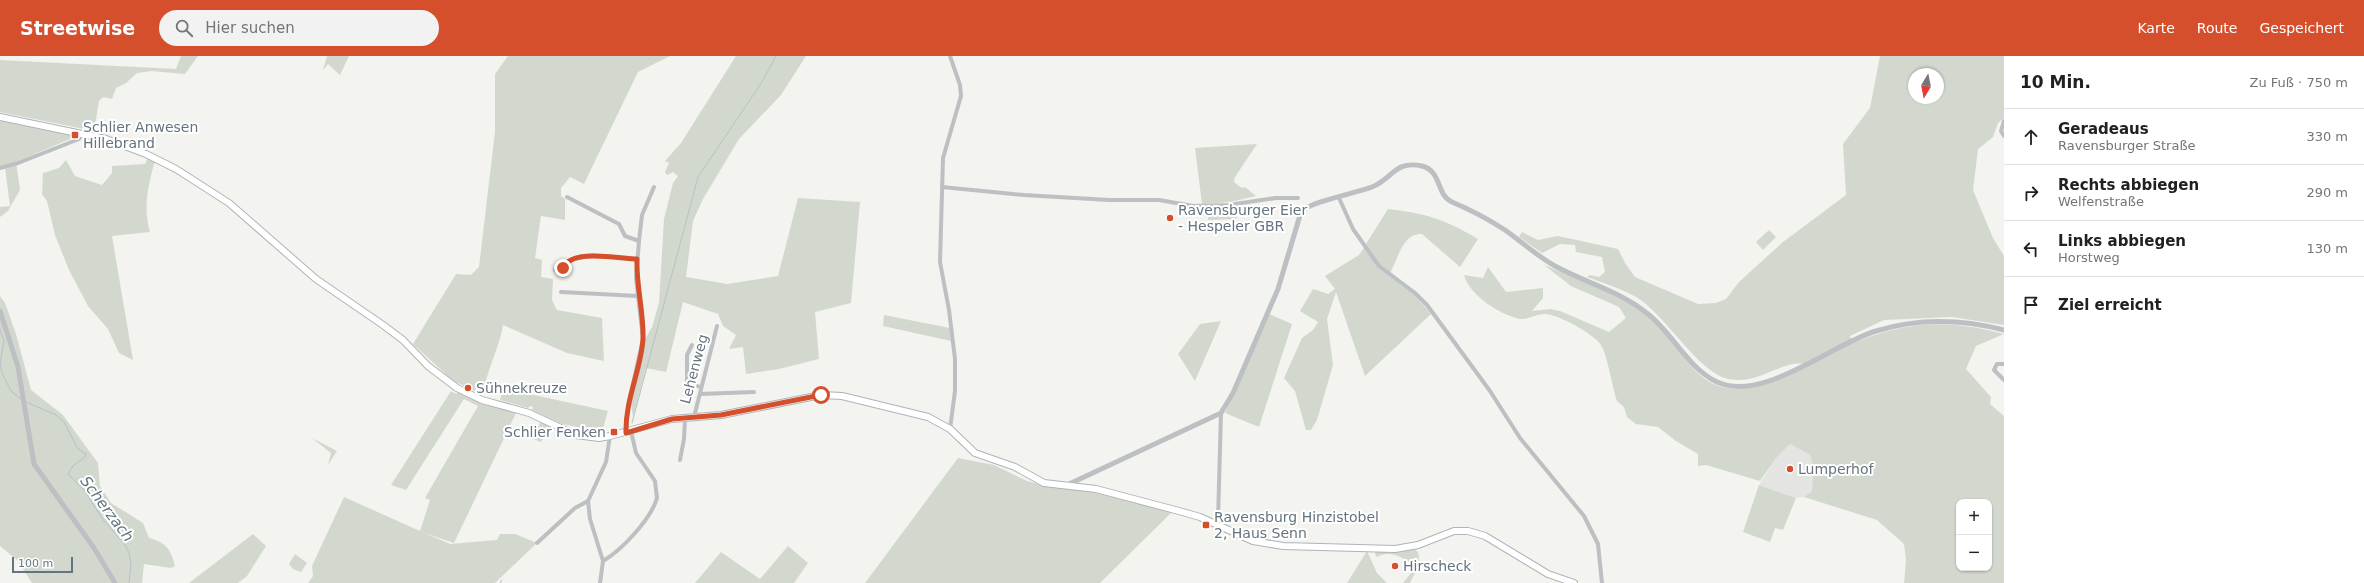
<!DOCTYPE html>
<html lang="de">
<head>
<meta charset="utf-8">
<style>
	body { margin:0; font-family:"DejaVu Sans",sans-serif; background:#f2f2f2; color:#202124 }
	.controls { position:absolute; right:12px; bottom:12px; display:grid; overflow:hidden; border-radius:8px; box-shadow:0 1px 3px #0004 }
	.controls button { width:36px; height:36px; display:grid; place-items:center; padding:0; border:0; border-bottom:1px solid #e0e0e0; background:#fff; color:#202124; font:20px sans-serif }
	.compass { position:absolute; left:1908px; top:12px; width:36px; height:36px; border-radius:50%; background:#fff; box-shadow:0 1px 3px #0004; rotate:190deg }
	.scale { position:absolute; left:12px; bottom:10px; width:61px; box-sizing:border-box; padding-left:4px; border:2px solid #64747f; border-top:0; font-size:11px; line-height:14px; white-space:nowrap; color:#64747f; -webkit-text-stroke:3px #fff; paint-order:stroke }
	.stop { position:absolute; width:12px; height:12px; margin:-9px; border:3px solid #d64f2d; border-radius:50%; background:#fff }
	.stop.end { background:#d64f2d; border-color:#fff; box-shadow:0 1px 4px #0008 }
	.list { margin:0; padding:0; list-style:none }
	h2 { display:flex; justify-content:space-between; align-items:center; height:52px; margin:0; padding:0 16px; font-size:17px }
	h2 small { font-size:13px; font-weight:400; color:#757577 }
	.list li { display:grid; grid-template-columns:26px 1fr auto; gap:12px; align-items:center; box-sizing:border-box; height:56px; padding:0 16px; border-top:1px solid #e0e0e0 }
	.list b { display:block; font-size:15px; white-space:nowrap }
	.list p { margin:0; font-size:13px; white-space:nowrap; color:#757577 }
	.list em { font-size:13px; font-style:normal; color:#757577 }
	.icon { flex:none; width:22px; height:22px; fill:none; stroke:currentColor; stroke-width:2; stroke-linecap:round; stroke-linejoin:round }
	.map { position:relative; flex:none; width:2004px; height:527px; overflow:hidden }
	header { display:flex; align-items:center; gap:24px; box-sizing:border-box; height:56px; padding:0 20px; background:#d64f2d; color:#fff }
	header strong { font-size:19px }
	nav { display:flex; gap:22px; margin-inline-start:auto; font-size:14px }
	.search { width:280px; height:36px; background:#f2f2f2; display:flex; align-items:center; gap:10px; box-sizing:border-box; padding:0 14px; border-radius:22px; color:#757577; font-size:15px }
	main { display:flex }
	aside { flex:1; background:#fff }
	.map>svg:first-child { display:block }
	.built { fill:#e4e5e3 }
	.green { fill:#d3d8cf; fill-rule:evenodd }
	.lines { fill:none; stroke-linecap:round; stroke-linejoin:round }
	.stream { stroke:#b5c1c5; stroke-width:1 }
	.secondary-casing { stroke:#afb4b8; stroke-width:8 }
	.minor { stroke:#bcc0c3; stroke-width:4 }
	.tertiary { stroke:#bcc0c3; stroke-width:5 }
	.secondary { stroke:#fff; stroke-width:6 }
	.route { stroke:#d64f2d; stroke-width:5 }
	.poi-dot { fill:#d64f2d; stroke:#fff; stroke-width:1.5 }
	.labels { text-anchor:middle; dominant-baseline:central; stroke-width:4; stroke-linejoin:round; paint-order:stroke }
	.poi-label { font-size:14px; fill:#64747f; stroke:#fff; text-anchor:start }
	.street-label { font-size:14px; fill:#64747f; stroke:#fff }
	.water-label { font-size:15px; font-style:italic; fill:#60767c; stroke:#fff }
</style>
</head>
<body>
<header>
<strong>Streetwise</strong>
<div class="search"><svg class="icon" aria-label="search" viewBox="0 0 24 24"><circle cx="10" cy="10" r="6"/><path d="M15 15l6 6"/></svg>Hier suchen</div>
<nav><a>Karte</a><a>Route</a><a>Gespeichert</a></nav>
</header>
<main>
<div class="map">
<svg width="2004" height="527" viewBox="0 0 2004 527">
	<rect width="100%" height="100%" fill="#f3f3ef"/>
	<path class="built" d="M1790 388 1810 399 1813 410 1812 435 1804 441 1796 442 1759 429 1777 401Z"/>
	<path class="green" d="M181 0H198L185 18 151 15 137 17 126 27 116 32 112 43 103 41 99 45 94 75 0 56V4L176 13Z
		M327 0H349L340 19 328 8 323 14Z
		M508 0H670L638 16 584 128 570 121 561 132V140L565 143V164L541 160 535 202 542 204 541 221 553 223 552 244 557 254 602 262 604 305 567 297 503 269C500 288 490 308 485 328L488 329 482 339 452 324 413 288 456 218 471 219 479 211 495 76V18Z
		M736 0H806L781 39 739 83 703 143 693 165 686 221 727 228 778 220 798 142 860 146 851 247 815 256 819 303 779 313 746 318 743 291 729 293 736 279 723 270 718 258 683 246 666 316 646 312 633 361 631 348 643 287 652 271 659 247 664 163 673 127 678 120 673 116 667 119 665 116 669 107 665 105 681 87Z
		M1880 0H2004V62L1998 67 1993 81 1978 93 1973 134 1993 182 2004 200V269L1952 261 1884 264 1850 280 1853 287C1907 265 1947 263 2004 278L1976 290 1966 313 1991 341 1990 348 2004 360V527H1904L1906 504 1904 488 1877 464 1804 441 1812 435 1813 410 1810 399 1790 388 1777 401 1760 425 1706 409 1698 410V398L1676 385 1658 371 1636 368 1627 361 1624 351 1617 345C1613 333 1607 298 1601 289 1594 278 1559 259 1546 258 1538 257 1527 264 1520 263 1499 258 1470 240 1464 219L1483 222 1488 211 1506 236 1543 232V242L1532 255 1550 253 1560 255 1609 276 1626 262 1619 251 1571 230 1544 209C1580 224 1617 236 1648 260 1666 275 1679 295 1694 313 1728 351 1774 326 1811 308 1805 308 1798 307 1793 308 1770 313 1753 328 1728 323 1698 316 1667 261 1638 242 1622 233 1604 227 1587 221L1590 219 1599 221 1605 216 1602 201 1576 196 1575 189 1560 188 1542 197 1519 181 1522 176 1538 184 1558 180 1618 193 1625 207 1635 221 1698 248 1716 247 1726 243 1739 226 1783 186 1846 139 1843 88 1870 52ZM1914 18H1938V42H1914ZM1959 446H1989V512H1959Z
		M0 63 77 80 16 106 20 134 8 155 0 161V151L10 150 5 112 0 110Z
		M1257 88 1235 121 1234 126 1242 132 1245 131 1256 140 1230 146 1202 148 1195 92Z
		M148 101 180 117V120L156 107 154 108C148 131 143 152 150 176L112 180 133 304 119 297 108 273 88 250 69 214 55 179 47 145 42 138 43 117 59 112 66 104 75 120 102 129 112 117V110L145 108Z
		M1232 150 1237 163 1208 164V153Z
		M1388 153C1426 157 1446 164 1478 183L1460 211 1422 178C1402 177 1398 204 1390 217L1380 209 1366 188Z
		M1769 174 1776 181 1763 194 1756 186Z
		M1365 190 1377 210 1414 238 1431 258 1365 320 1336 236 1327 263 1333 309 1317 364 1311 374H1306L1295 335 1284 322 1302 282 1313 274 1318 266 1300 255 1313 233 1328 238 1335 233 1325 220 1359 199Z
		M0 240 5 247 16 278 31 334 63 359 98 407 100 430 111 447 143 467 149 482C165 486 171 493 175 510L171 512 144 508 142 527H32L17 504 0 490Z
		M1269 258 1292 268 1259 371 1225 357Z
		M884 259 950 272 951 285 883 270Z
		M1221 265 1195 325 1178 298 1200 268Z
		M497 331 608 355 602 376 562 368 532 354 533 351 530 350 528 352 500 344 502 337 496 335Z
		M451 335 456 338 458 336 517 355 454 487 425 477 450 488 497 484 500 478H515L537 487 495 527H308L313 520 312 510 344 441 420 475 430 444 425 442 478 350 464 343 406 434 391 429Z
		M541 365 551 371 541 386 533 383Z
		M312 382 337 395 328 409 331 397Z
		M958 402 994 409 1027 425 1049 431 1099 436 1172 456 1100 527H865Z
		M1759 429 1796 442 1783 474 1775 472 1770 486 1743 476Z
		M253 478 266 490 247 520 238 527H189Z
		M788 490 808 507 794 527H695L721 496 760 523Z
		M1415 493C1425 501 1414 518 1410 527H1403L1411 517 1412 508C1401 501 1390 494 1377 501L1375 498V496Z
		M1367 495 1377 517 1387 527H1347Z
		M295 498 307 507 301 516 293 513 289 508Z"/>
	<g class="lines">
		<path class="stream" d="M0 273 4 285 0 307 2 317 11 335 21 343
			M26 346 56 359 64 366 78 393 86 398 85 401 73 410 68 418 84 434 104 465 124 487 129 497 131 508 129 527
			M632 367 698 121 762 26 776 0
			M500 527 502 524"/>
		<g class="secondary-casing">
			<path id="secondary" d="M0 61 106 83 146 98 176 113 229 147 316 223 383 269 403 284 428 310 457 332 482 344 529 357 576 379 599 382 610 380 672 363 721 359 821 339 842 340 928 361 950 373 975 397 1015 411 1044 427 1096 433 1179 455 1200 461 1253 485 1283 490 1395 493 1418 489 1454 475H1468L1485 480 1548 518 1574 527"/>
		</g>
		<path class="minor" d="M2004 65 2001 75 2004 80
			M0 112 18 107 79 83 83 77
			M942 131 1024 139 1109 144H1159L1193 150 1228 149 1276 142H1298
			M567 141 619 168 625 180 639 185 636 222 643 283 628 350 626 377
			M1339 142 1353 173 1379 210 1415 237 1427 249 1490 335 1520 382 1584 460 1598 488 1602 527
			M639 185 642 159 654 131
			M555 214H561C576 190 613 203 637 203
			M561 236 638 240
			M692 289 687 299V326L700 331
			M2004 308H1997L1994 314 2004 324
			M700 338 754 336
			M694 361 717 270
			M950 373 955 335V303L949 254 940 206 943 102 961 40 960 29 950 0
			M680 404 684 383 685 362
			M1215 468 1218 464 1221 357
			M537 487 575 452 588 445
			M603 505C622 494 651 463 657 442L655 425 636 397 631 375
			M600 527 603 505 590 463 588 445 606 406 610 380"/>
		<path class="tertiary" d="M0 255 18 311 34 408 94 492 115 527
			M1067 429 1221 357 1233 337 1278 233 1301 156C1309 146 1356 137 1372 131 1393 123 1394 104 1422 110 1442 115 1436 139 1452 146 1471 154 1488 163 1505 174 1522 186 1537 200 1555 210 1586 227 1620 235 1648 258 1673 278 1688 312 1717 326 1763 347 1832 288 1876 275 1918 262 1961 263 2004 274"/>
		<use href="#secondary" class="secondary"/>
	</g>
	<g class="lines">
		<path class="route" d="M563 212C572 192 619 203 637 203 636 230 644 257 643 283 641 314 625 344 626 377L672 363 721 359 821 339"/>
	</g>
	<g class="poi-dot">
		<rect x="71" y="75" width="8" height="8" rx="2"/>
		<circle cx="1170" cy="162" r="4"/>
		<circle cx="468" cy="332" r="4"/>
		<rect x="610" y="372" width="8" height="8" rx="2"/>
		<circle cx="1790" cy="413" r="4"/>
		<rect x="1202" y="465" width="8" height="8" rx="2"/>
		<circle cx="1395" cy="510" r="4"/>
	</g>
	<g class="labels">
		<g class="poi-label">
			<text x="83" y="71">Schlier Anwesen<tspan x="83" dy="16">Hillebrand</tspan></text>
			<text x="1178" y="154">Ravensburger Eier<tspan x="1178" dy="16">- Hespeler GBR</tspan></text>
			<text x="476" y="332">Sühnekreuze</text>
			<text x="606" y="376" text-anchor="end">Schlier Fenken</text>
			<text x="1798" y="413">Lumperhof</text>
			<text x="1214" y="461">Ravensburg Hinzistobel<tspan x="1214" dy="16">2, Haus Senn</tspan></text>
			<text x="1403" y="510">Hirscheck</text>
		</g>
		<g class="street-label">
			<text transform="translate(694 313) rotate(-75)">Lehenweg</text>
		</g>
		<g class="water-label">
			<text transform="translate(107 453) rotate(53)">Scherzach</text>
		</g>
	</g>
</svg>
<div class="controls">
<button>+</button>
<button>−</button>
</div>
<svg class="compass" viewBox="-18 -18 36 36"><path d="M0-13l5 13h-10z" fill="#e53935"/><path d="M0 13l5-13h-10z" fill="#757577"/></svg>
<div class="scale">100 m</div>
<div class="stop" style="left:821px;top:339px"></div>
<div class="stop end" style="left:563px;top:212px"></div>
</div>
<aside>
<h2>10 Min.<small>Zu Fuß · 750 m</small></h2>
<ul class="list">
<li><svg class="icon" aria-label="ahead" viewBox="0 0 24 24"><path d="M12 20V5M6 11l6-6 6 6"/></svg><div><b>Geradeaus</b><p>Ravensburger Straße</p></div><em>330 m</em></li>
<li><svg class="icon" aria-label="right" viewBox="0 0 24 24"><path d="M7 20v-9h11M14 6l5 5-5 5"/></svg><div><b>Rechts abbiegen</b><p>Welfenstraße</p></div><em>290 m</em></li>
<li><svg class="icon" aria-label="left" viewBox="0 0 24 24"><path d="M17 20v-9H6M10 6l-5 5 5 5"/></svg><div><b>Links abbiegen</b><p>Horstweg</p></div><em>130 m</em></li>
<li><svg class="icon" aria-label="arrive" viewBox="0 0 24 24"><path d="M6 21V4h12l-3 4 3 4H6"/></svg><div><b>Ziel erreicht</b></div></li>
</ul>
</aside>
</main>
</body>
</html>
